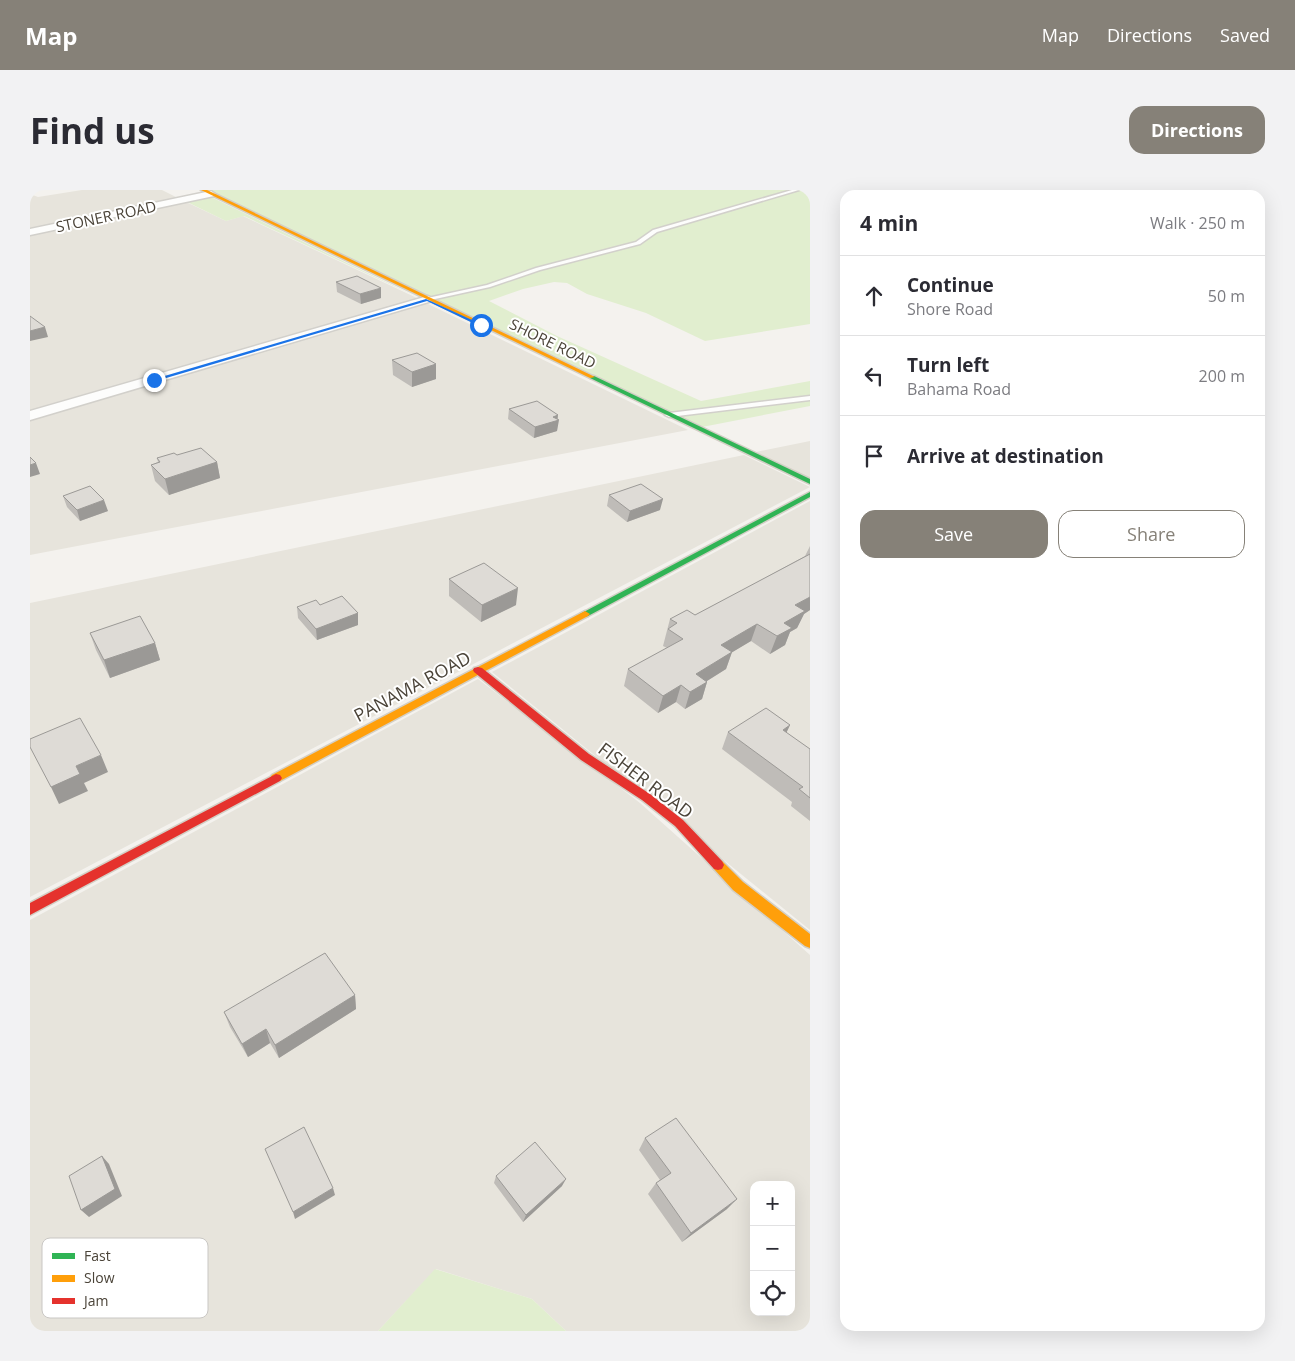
<!DOCTYPE html>
<html lang="en">
<head>
<meta charset="utf-8">
<style>
	body { margin:0; font-family:"Open Sans",sans-serif; background:#f2f2f3; color:#2b2b33 }
	.controls { position:absolute; right:15px; bottom:15px; display:grid; overflow:hidden; border-radius:10px; box-shadow:0 5px 20px #0002 }
	.controls button { width:45px; height:45px; display:grid; place-items:center; padding:0; border:0; border-bottom:1px solid #e1e1e2; background:#fff; color:#2b2b33; font:25px sans-serif }
	.stop { position:absolute; width:15px; height:15px; margin:-11px; border:4px solid #1a73e8; border-radius:50%; background:#fff }
	.stop.end { background:#1a73e8; border-color:#fff; box-shadow:0 1px 5px #0008 }
	.list { margin:0; padding:0; list-style:none }
	h2 { display:flex; justify-content:space-between; align-items:center; height:65px; margin:0; padding:0 20px; font-size:21px }
	h2 small { font-size:16px; font-weight:400; color:#7c7c81 }
	.list li { display:grid; grid-template-columns:32px 1fr auto; gap:15px; align-items:center; box-sizing:border-box; height:80px; padding:0 20px; border-top:1px solid #e1e1e2 }
	.list b { display:block; font-size:19px; white-space:nowrap }
	.list p { margin:0; font-size:16px; white-space:nowrap; color:#7c7c81 }
	.list em { font-size:16px; font-style:normal; color:#7c7c81 }
	.actions { display:flex; gap:10px; padding:15px 20px }
	.actions a { flex:1; padding:11px 0; border:1px solid #868178; border-radius:15px; text-align:center; font-size:18px; color:#868178 }
	.actions .main { background:#868178; color:#fff }
	.icon { flex:none; width:28px; height:28px; fill:none; stroke:currentColor; stroke-width:2; stroke-linecap:round; stroke-linejoin:round }
	.map { position:relative; flex:none; width:780px; height:1141px; overflow:hidden; border-radius:15px }
	header { display:flex; align-items:center; gap:30px; box-sizing:border-box; height:70px; padding:0 25px; background:#868178; color:#fff }
	header strong { font-size:24px }
	nav { display:flex; gap:28px; margin-inline-start:auto; font-size:18px }
	.intro { display:flex; align-items:center; justify-content:space-between; box-sizing:border-box; height:120px; padding:0 30px }
	h1 { margin:0; font-size:35px }
	.button { padding:12px 22px; border-radius:15px; background:#868178; color:#fff; font-size:18px; font-weight:700 }
	main { display:flex; gap:30px; padding:0 30px }
	aside { flex:1; background:#fff; border-radius:15px; box-shadow:0 5px 20px #0002 }
	.map>svg:first-child { display:block }
	.residential { fill:#e7e4dc; fill-rule:evenodd }
	.green { fill:#e1eecf }
	.lines { fill:none; stroke-linecap:round; stroke-linejoin:round }
	.lane-casing { stroke:#d2d0cb; stroke-width:3 }
	.street-casing { stroke:#d2d0cb; stroke-width:3 }
	.fast-casing { stroke:#d3cfc5; stroke-width:3 }
	.slow-casing { stroke:#d3cfc5; stroke-width:3 }
	.jam-casing { stroke:#d3cfc5; stroke-width:3 }
	.lane { fill:#fdfdfc; fill-rule:evenodd }
	.street { fill:#fdfdfc; fill-rule:evenodd }
	.fast { fill:#30b455; fill-rule:evenodd }
	.slow { fill:#ff9f0a; fill-rule:evenodd }
	.jam { fill:#e5322d; fill-rule:evenodd }
	.wall { fill:#bfbcb8 }
	.shaded-wall { fill:#9b9996 }
	.building { fill:#dedbd6; stroke:#9b9996 }
	.route { fill:#1a73e8 }
	.labels { text-anchor:middle; dominant-baseline:central; stroke-width:4; stroke-linejoin:round; paint-order:stroke }
	.far-street-label { font-size:15px; fill:#4b4439; stroke:#fff }
	.street-label { font-size:18px; fill:#4b4439; stroke:#fff }
	.key { fill:#fff; stroke:#c9c7c4; stroke-width:1 }
	.key-label { font-size:14px; fill:#4b4439 }
</style>
</head>
<body>
<header>
<strong>Map</strong>
<nav><a>Map</a><a>Directions</a><a>Saved</a></nav>
</header>
<div class="intro"><h1>Find us</h1><a class="button">Directions</a></div>
<main>
<div class="map">
<svg width="780" height="1141" viewBox="0 0 780 1141">
	<rect width="100%" height="100%" fill="#f4f2ee"/>
	<path class="residential" d="M52 0H132L150 9 0 40V4L8 7Z
		M154 11 196 31 213 26 389 109 0 223V43Z
		M396 113 658 240 0 365V230Z
		M780 251V288L726 262Z
		M714 265 780 297 0 707V413Z
		M780 311V740L462 482Z
		M448 489 610 613 780 765V1141H536L502 1109 406 1079 348 1141H0V730ZM724 995H761V1122H724Z"/>
	<path class="green" d="M178 0H780V134L675 151 616 123 557 104 537 93 524 92 493 99 459 111 527 146 671 211 780 191V216L672 237Z
		M179 6 387 107 214 26 196 31 155 11Z
		M405 1079 502 1109 536 1141H348Z"/>
	<g class="lines">
		<g class="lane-casing">
			<path id="lane" d="M762 0H769L627 42 610 54 510 80 460 97 396 111 393 109 457 95 506 78 606 52 623 40Z
				M780 206V210L639 227 635 225 639 223Z"/>
		</g>
		<g class="street-casing">
			<path id="street" d="M181 1 185 4 184 6 0 45V39Z
				M398 106 404 109 402 111 0 230V221Z"/>
		</g>
		<g class="fast-casing">
			<path id="fast" d="M560 186H564L780 289V294L560 188Z
				M780 302V307L558 426 555 427 550 424Z"/>
		</g>
		<g class="slow-casing">
			<path id="slow" d="M171 0H177L565 187 560 188Z
				M555 421 560 424 558 426 250 591H242L240 588 242 585Z
				M688 670 692 671 713 692 780 744V758L775 756 703 700 684 679 682 675 684 671Z"/>
		</g>
		<g class="jam-casing">
			<path id="jam" d="M448 477 452 478 559 564 620 604 653 630 692 671 694 675 692 679 688 680 684 679 645 636 612 610 551 570 444 482 443 480 444 478Z
				M246 584 250 585 252 588 250 591 0 725V713Z"/>
		</g>
		<use href="#lane" class="lane"/>
		<use href="#street" class="street"/>
		<use href="#fast" class="fast"/>
		<use href="#slow" class="slow"/>
		<use href="#jam" class="jam"/>
	</g>
	<path class="wall" d="M306 92 351 108 331 114 307 102Z
		M362 170 406 174V189L382 197 363 185Z
		M479 219 528 225 527 241 504 248 478 229Z
		M147 265 187 272 190 288 139 305 125 291 121 275 128 272 127 268Z
		M579 305 630 320 597 332 577 316Z
		M33 306 78 321 50 331 37 317Z
		M780 356V420L774 424 767 438 760 442 755 455 740 464 721 451 702 462 696 479 677 491V492L672 509 655 519 646 512 628 523 594 496 598 479 637 458 633 456 640 429 665 425 713 400 775 366Z
		M419 389 486 415 451 432 419 406Z
		M290 415 328 423V435L287 450 268 428 267 417Z
		M60 443 125 453 130 470 80 488 66 460Z
		M760 535 756 543 780 559V631L761 616 762 612 692 559 698 542Z
		M325 805 326 819 249 868 240 853 218 867 200 837 194 822Z
		M615 948 697 1019 652 1052 618 1004 626 993 630 990 609 960Z
		M466 986 532 996 493 1032 464 993Z"/>
	<path class="shaded-wall" d="M351 98V108L331 114 330 104Z
		M15 137 18 147 0 151V141Z
		M406 174V189L382 197V182Z
		M528 225 527 231 529 230 527 241 504 248 505 237 523 227Z
		M187 272 190 288 139 305 135 289Z
		M6 273 10 284 0 287V275Z
		M633 309 630 320 597 332 600 321Z
		M74 310 78 321 50 331 47 320Z
		M488 398 486 415 451 432 452 415Z
		M780 407V420L774 424 767 438 760 442 755 455 740 464 747 446 765 415Z
		M328 423V435L287 450 286 439Z
		M727 434 721 451 686 472 691 455Z
		M125 453 130 470 80 488 74 470Z
		M702 462 696 479 661 501 666 484Z
		M677 492 672 509 655 519 660 502Z
		M651 495 646 512 628 523 633 506Z
		M760 535 752 552 753 540Z
		M71 565 78 582 54 593 58 601 29 614 21 597 46 576Z
		M325 805 326 819 249 868 245 855Z
		M236 839 240 853 218 867 212 854Z
		M72 966 79 974 92 1006 59 1027 51 1020Z
		M536 989 532 996 493 1032 496 1025Z
		M303 998 305 1005 265 1029 263 1022Z
		M707 1009 697 1019 652 1052 661 1043Z"/>
	<path class="building" d="M327 86 351 98 330 104 306 92Z
		M0 126 15 137 0 141Z
		M387 163 406 174 382 182 362 170Z
		M507 211 528 225 523 227 529 230 505 237 479 219Z
		M171 258 187 272 135 289 121 275 130 272 127 268 144 263 147 265Z
		M0 267 6 273 0 275Z
		M611 294 633 309 600 321 579 305Z
		M60 296 74 310 47 320 33 306Z
		M780 364V407L765 415 775 421 754 433 762 438 747 446 727 434 691 455 702 462 666 484 677 492 660 502 651 495 633 506 598 479 653 449 638 439 647 433 640 429 657 420 665 425Z
		M454 373 488 398 452 415 419 389Z
		M312 406 328 423 286 439 267 417 286 410 290 415Z
		M110 426 125 453 74 470 60 443Z
		M736 518 760 535 753 540 780 559V608L769 599 773 597 698 542Z
		M50 528 71 565 46 576 50 584 21 597 0 557V549Z
		M295 763 325 805 245 855 236 839 212 854 194 822Z
		M646 928 707 1009 661 1043 626 993 641 983 615 948Z
		M274 937 303 998 263 1022 235 959Z
		M505 952 536 989 496 1025 466 986Z
		M72 966 85 999 51 1020 39 986Z"/>
	<path class="route" d="M396 109 453 135 449 136 397 111 126 191 121 190Z"/>
	<g class="labels">
		<g class="far-street-label">
			<text transform="translate(76 26) rotate(-12)">STONER ROAD</text>
			<text transform="translate(523 153) rotate(26)">SHORE ROAD</text>
		</g>
		<g class="street-label">
			<text transform="translate(382 496) rotate(-28)">PANAMA ROAD</text>
			<text transform="translate(616 590) rotate(37)">FISHER ROAD</text>
		</g>
	</g>
	<rect x="12" y="1048" width="166" height="80" rx="8" class="key"/>
	<rect x="22" y="1063" width="23" height="6" fill="#30b455"/>
	<rect x="22" y="1085" width="23" height="7" fill="#ff9f0a"/>
	<rect x="22" y="1108" width="23" height="6" fill="#e5322d"/>
	<g class="key-label">
		<text x="54" y="1071">Fast</text>
		<text x="54" y="1093">Slow</text>
		<text x="54" y="1116">Jam</text>
	</g>
</svg>
<div class="controls">
<button>+</button>
<button>−</button>
<button><svg class="icon" aria-label="locate" viewBox="0 0 24 24"><circle cx="12" cy="12" r="6"/><path d="M12 2v4M12 18v4M2 12h4M18 12h4"/></svg></button>
</div>
<div class="stop" style="left:451px;top:135px"></div>
<div class="stop end" style="left:124px;top:190px"></div>
</div>
<aside>
<h2>4 min<small>Walk · 250 m</small></h2>
<ul class="list">
<li><svg class="icon" aria-label="ahead" viewBox="0 0 24 24"><path d="M12 20V5M6 11l6-6 6 6"/></svg><div><b>Continue</b><p>Shore Road</p></div><em>50 m</em></li>
<li><svg class="icon" aria-label="left" viewBox="0 0 24 24"><path d="M17 20v-9H6M10 6l-5 5 5 5"/></svg><div><b>Turn left</b><p>Bahama Road</p></div><em>200 m</em></li>
<li><svg class="icon" aria-label="arrive" viewBox="0 0 24 24"><path d="M6 21V4h12l-3 4 3 4H6"/></svg><div><b>Arrive at destination</b></div></li>
</ul>
<div class="actions"><a class="main">Save</a><a>Share</a></div>
</aside>
</main>
</body>
</html>
